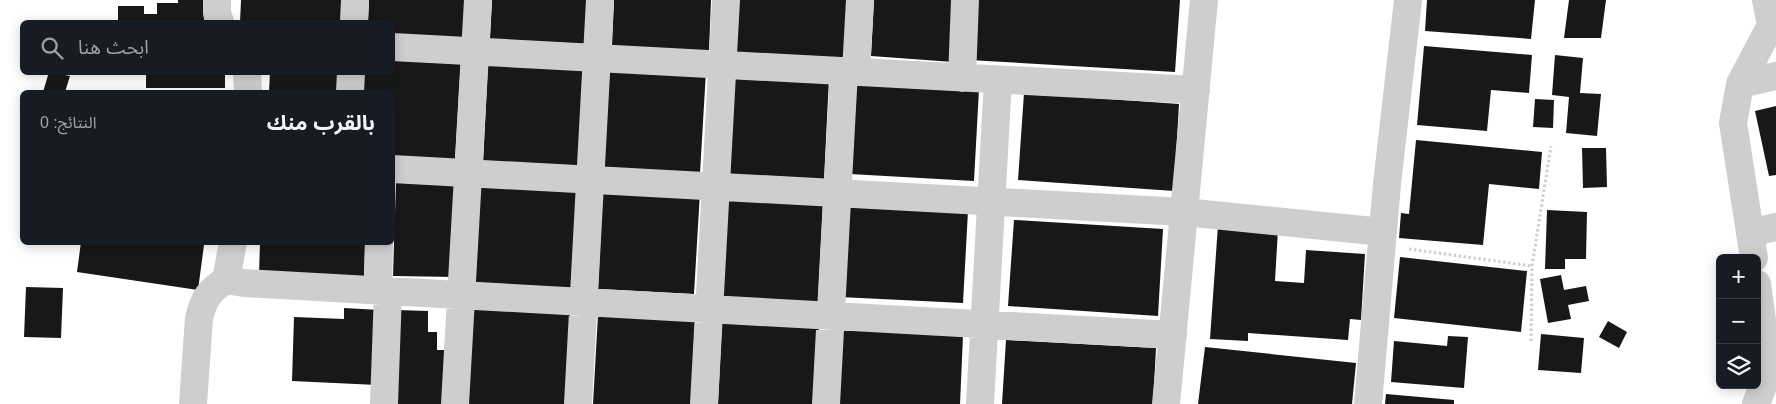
<!DOCTYPE html>
<html lang="ar">
<head>
<meta charset="utf-8">
<style>
	body { margin:0; font-family:Arial,"Noto Sans Arabic",sans-serif; background:#242831; color:#f1f3f6; direction:rtl }
	.controls { position:absolute; right:15px; bottom:15px; display:grid; overflow:hidden; border-radius:8px; box-shadow:0 2px 12px #0003 }
	.controls button { width:45px; height:45px; display:grid; place-items:center; padding:0; border:0; border-bottom:1px solid #363941; background:#171b24; color:#f1f3f6; font:25px sans-serif }
	.list { margin:0; padding:0; list-style:none }
	h2 { display:flex; justify-content:space-between; align-items:center; height:65px; margin:0; padding:0 20px; font-size:21px }
	h2 small { font-size:16px; font-weight:400; color:#9ea1a6 }
	.icon { flex:none; width:28px; height:28px; fill:none; stroke:currentColor; stroke-width:2; stroke-linecap:round; stroke-linejoin:round }
	.map { position:relative; flex:none; width:1776px; height:404px; overflow:hidden; direction:ltr }
	.search { position:absolute; background:#171b24; box-shadow:0 2px 12px #0003; left:20px; top:20px; width:375px; height:55px; display:flex; align-items:center; gap:12px; box-sizing:border-box; padding:0 18px; border-radius:8px; color:#9ea1a6; font-size:19px }
	.panel { position:absolute; background:#171b24; box-shadow:0 2px 12px #0003; left:20px; top:90px; width:375px; height:155px; border-radius:8px; direction:rtl }
	.map>svg:first-child { display:block }
	.building { fill:#181818 }
	.lines { fill:none; stroke-linecap:round; stroke-linejoin:round }
	.path { stroke:#cecece; stroke-width:3; stroke-dasharray:2.5 2.5; stroke-linecap:butt }
	.minor { stroke:#cecece; stroke-width:28 }
</style>
</head>
<body>
<div class="map">
<svg width="1776" height="404" viewBox="0 0 1776 404">
	<rect width="100%" height="100%" fill="#fff"/>
	<path class="building" d="M178 0H205L204 22H118V6H144V14H157V3H178Z
		M241 0H342L341 22H240Z
		M369 0H466L464 38 392 34V22H368Z
		M492 0H590L587 44 490 39Z
		M614 0H711L709 51 612 46Z
		M738 0H848L845 59 735 53Z
		M874 0H957L953 62 871 56Z
		M973 0H1180L1175 72 969 60Z
		M1427 0H1535L1531 39 1425 31Z
		M1569 0H1606L1601 38H1564Z
		M1424 46 1532 55 1529 93 1491 90 1487 131 1417 125Z
		M1555 55 1583 58 1580 93 1601 94 1597 136 1566 133 1569 97 1552 95Z
		M392 56 461 59 455 161 392 158V92H362L363 72H392Z
		M488 63 585 68 579 170 483 165Z
		M609 66 706 71 700 173 603 168Z
		M49 72 70 76 65 92H43Z
		M146 72H225V88H146Z
		M270 72H339L338 92H269Z
		M732 73 829 78 824 180 727 175Z
		M855 83 979 89 974 181 850 174Z
		M1024 93 1179 104 1174 191 1018 180Z
		M1535 99 1554 100 1553 128 1533 127Z
		M1776 106V175L1769 176 1755 111Z
		M1416 140 1542 152 1539 189 1489 184 1483 245 1399 238 1401 213 1409 214Z
		M1582 148H1606L1607 187 1583 188Z
		M396 182 459 183 456 277 393 276Z
		M480 182 577 187 572 289 475 284Z
		M603 187 700 192 694 294 598 289Z
		M726 196 823 201 818 302 721 297Z
		M845 205 968 211 963 303 840 297Z
		M1547 210 1587 212 1586 259H1565V269H1545Z
		M1014 220 1163 229 1158 316 1008 306Z
		M1218 225 1278 229 1275 281 1304 283 1306 250 1365 254 1361 320 1350 319 1348 340 1248 333V341L1210 339Z
		M81 242H189L204 245 198 290 77 272Z
		M260 242H365L364 277 259 274Z
		M1400 257 1527 271 1521 332 1394 318Z
		M1561 275 1564 290 1586 286 1589 301 1568 305 1571 319 1548 323 1540 279Z
		M26 287 63 288 61 338 24 337Z
		M344 308 380 310 377 385 292 381 294 317 344 319Z
		M473 308 570 313 565 404H468Z
		M397 310 428 311V332H437V350H447L445 404H393Z
		M598 315 695 320 691 404H593Z
		M1608 321 1627 332 1619 348 1599 337Z
		M722 323 819 328 815 404H718Z
		M840 329 963 336 960 404H836Z
		M1541 334 1584 338 1581 373 1538 370Z
		M1448 336 1468 337 1464 388 1391 382 1394 341 1447 346Z
		M1006 340 1156 348 1153 404H1002Z
		M1205 347 1356 363 1352 404H1198Z
		M1386 394 1454 400V404H1385Z"/>
	<g class="lines">
		<path class="path" d="M1409 249 1532 266
			M1531 341 1532 266 1551 146"/>
		<path class="minor" d="M217 0V13L220 22
			M354 22 355 0
			M392 47 1196 90
			M247 72 248 92
			M856 72 860 0
			M962 78 965 0
			M1740 84 1776 76
			M350 92 351 72
			M392 169 1184 212 1383 232
			M1750 233 1776 227
			M1754 258 1733 123 1740 84 1771 25 1766 0
			M226 280 244 283 1173 335
			M378 291 379 242
			M193 404 199 318C204 298 209 291 226 280L233 242
			M384 404 388 292
			M455 404 478 0
			M578 404 600 0
			M704 404 726 0
			M826 404 844 71
			M980 404 998 80
			M1166 404 1204 0
			M1368 404 1387 184 1408 0
			M1756 404 1769 370 1757 284"/>
	</g>
</svg>
<div class="controls">
<button>+</button>
<button>−</button>
<button><svg class="icon" aria-label="layers" viewBox="0 0 24 24"><path d="M12 4l9 5-9 5-9-5zM3 14l9 5 9-5"/></svg></button>
</div>
<div class="search"><svg class="icon" aria-label="search" viewBox="0 0 24 24"><circle cx="10" cy="10" r="6"/><path d="M15 15l6 6"/></svg>ابحث هنا</div>
<section class="panel">
<h2>بالقرب منك<small>النتائج: 0</small></h2>
<ul class="list">
</ul>
</section>
</div>
</body>
</html>
